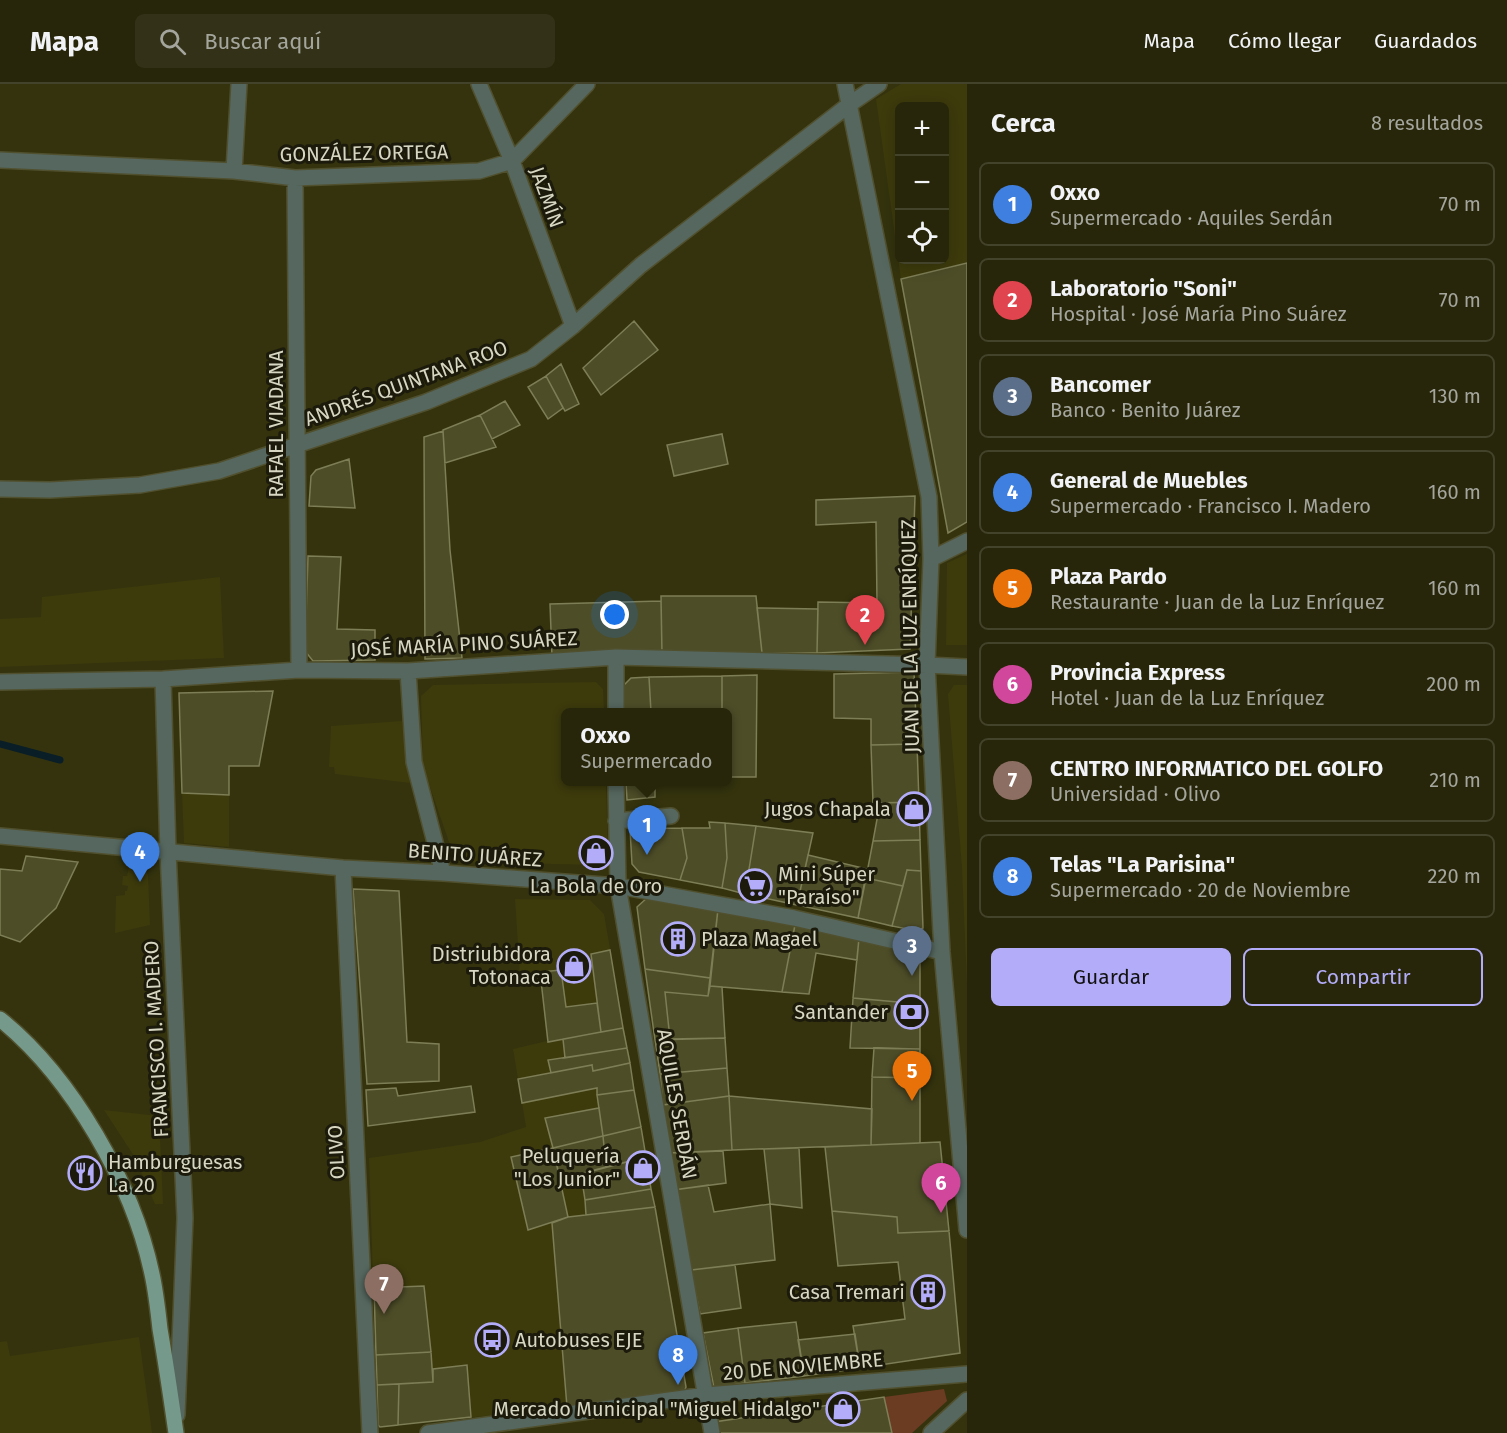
<!DOCTYPE html>
<html lang="es">
<head>
<meta charset="utf-8">
<style>
	body { margin:0; font-family:"Fira Sans",sans-serif; background:#333218; color:#f1f3f6 }
	.controls { position:absolute; right:18px; top:18px; display:grid; overflow:hidden; border-radius:9px; box-shadow:0 3px 15px #0003 }
	.controls button { width:54px; height:54px; display:grid; place-items:center; padding:0; border:0; border-bottom:2px solid #43432b; background:#27260a; color:#f1f3f6; font:30px sans-serif }
	.you { position:absolute; left:615px; top:531px; width:21px; height:21px; margin:-15px; border:4px solid #fff; border-radius:50%; background:#1a73e8; box-shadow:0 0 0 9px #1a73e833 }
	.badge { display:grid; place-items:center; width:39px; height:39px; border-radius:50%; background:#b3adf9; color:#fff; font-size:20px; font-weight:700 }
	.pin { position:absolute; translate:-50% -50px; filter:drop-shadow(0 2px 3px #0008) }
	.pin::after { content:''; position:absolute; top:32px; width:21px; height:18px; background:inherit; clip-path:polygon(0 0,100% 0,50% 100%) }
	.popup { position:absolute; left:561px; top:624px; width:171px; height:78px; box-sizing:border-box; display:grid; place-content:center; border-radius:9px; background:#27260a; filter:drop-shadow(0 2px 4px #0005); font-size:20px; white-space:nowrap; color:#a4a59c }
	.popup b { font-size:22px; color:#f1f3f6 }
	.popup::after { content:''; position:absolute; left:50%; top:100%; margin-left:-12px; border:12px solid transparent; border-top-color:#27260a }
	.list { margin:0; padding:0; list-style:none }
	h2 { display:flex; justify-content:space-between; align-items:center; height:78px; margin:0; padding:0 24px; font-size:26px }
	h2 small { font-size:20px; font-weight:400; color:#a4a59c }
	.list li { display:grid; grid-template-columns:39px 1fr auto; gap:18px; align-items:center; box-sizing:border-box; height:84px; margin:0 12px 12px; padding:0 12px; border:2px solid #43432b; border-radius:9px }
	.list b { display:block; font-size:22px; white-space:nowrap }
	.list p { margin:0; font-size:20px; white-space:nowrap; color:#a4a59c }
	.list em { font-size:20px; font-style:normal; color:#a4a59c }
	.actions { display:flex; gap:12px; padding:18px 24px }
	.actions a { flex:1; padding:14px 0; border:2px solid #b3adf9; border-radius:9px; text-align:center; font-size:21px; color:#b3adf9 }
	.actions .main { background:#b3adf9; color:#111 }
	.icon { flex:none; width:33px; height:33px; fill:none; stroke:currentColor; stroke-width:2; stroke-linecap:round; stroke-linejoin:round }
	.map { position:relative; flex:none; width:967px; height:1349px; overflow:hidden }
	header { display:flex; align-items:center; gap:36px; box-sizing:border-box; height:84px; padding:0 30px; background:#27260a; border-bottom:2px solid #43432b }
	header strong { font-size:28px }
	nav { display:flex; gap:33px; margin-inline-start:auto; font-size:21px }
	.search { width:420px; height:54px; background:#333218; display:flex; align-items:center; gap:15px; box-sizing:border-box; padding:0 21px; border-radius:9px; color:#a4a59c; font-size:22px }
	main { display:flex }
	aside { flex:1; background:#27260a }
	.map>svg:first-child { display:block }
	.built { fill:#3d3b0c; fill-rule:evenodd }
	.green { fill:#6b3b22 }
	.lines { fill:none; stroke-linecap:round; stroke-linejoin:round }
	.stream { stroke:#091e27; stroke-width:7 }
	.building { fill:#4d4d28; stroke:#7d7d56; stroke-width:1.5 }
	.minor-casing { stroke:#51502e; stroke-width:18 }
	.major-casing { stroke:#51502e; stroke-width:18 }
	.minor { stroke:#55675f; stroke-width:15 }
	.major { stroke:#759a8b; stroke-width:15 }
	.labels { text-anchor:middle; dominant-baseline:central; stroke-width:6; stroke-linejoin:round; paint-order:stroke }
	.street-label { font-size:20px; fill:#d6d6c2; stroke:#1b1a0b }
	.poi-label { font-size:20px; fill:#d6d6c2; stroke:#1b1a0b; text-anchor:end }
</style>
</head>
<body>
<header>
<strong>Mapa</strong>
<div class="search"><svg class="icon" aria-label="search" viewBox="0 0 24 24"><circle cx="10" cy="10" r="6"/><path d="M15 15l6 6"/></svg>Buscar aquí</div>
<nav><a>Mapa</a><a>Cómo llegar</a><a>Guardados</a></nav>
</header>
<main>
<div class="map">
<svg width="967" height="1349" viewBox="0 0 967 1349">
	<rect width="100%" height="100%" fill="#34330e"/>
	<path class="built" d="M901 0H967V179L901 195 876 15ZM900 22H944V176H900Z
		M967 470V561H946L947 479Z
		M220 493 224 574 0 583V535L41 533 42 513Z
		M596 598 603 605 604 628H566V698H606L608 773 601 781 456 778 423 683 421 612 433 601Z
		M954 601H967V901L962 784 948 610Z
		M402 637 410 699 335 690 334 683H329L331 642Z
		M182 709 229 711V763L184 759Z
		M129 783 145 785 148 791 150 841 115 849 116 812 125 811V807H127L128 802 122 801 123 792H127Z
		M515 815 590 816 604 830 686 1303 683 1311 380 1343 378 1341 369 1074 480 1058 526 1043 513 965 547 957 540 888 520 892Z
		M104 1026 159 1032 163 1120H155L134 1072Z
		M139 1253 152 1349H0V1258L7 1257 10 1272Z"/>
	<path class="green" d="M944 1305 947 1317 912 1349H892L884 1313Z"/>
	<g class="lines">
		<path class="stream" d="M0 660 60 676"/>
	</g>
	<path class="building" d="M967 179V438L948 449 901 195Z
		M634 237 658 266 601 311 583 284Z
		M561 280 579 320 565 327 546 292Z
		M546 292 563 324 548 335 528 303Z
		M505 317 520 341 492 355 480 331Z
		M480 331 496 363 445 379 443 346Z
		M443 347 450 466 462 574 425 575 424 353Z
		M722 350 728 380 674 392 667 361Z
		M349 375 355 424 309 422 311 392 316 386Z
		M915 412 910 565 817 569 818 518 877 519 876 438 816 441V416Z
		M308 472 341 473 337 545 375 546V576L313 577 305 567Z
		M661 512H756L762 569 662 570Z
		M661 517 662 570 552 573 550 520Z
		M757 524 818 525 817 569H762Z
		M914 588 917 660 871 661V635L834 634V590Z
		M757 591 756 693H728V628H722V592Z
		M722 592V628H651L649 593Z
		M649 593 651 628H624V601L631 594Z
		M273 607 259 682H229V711L182 709 179 609Z
		M917 660 919 718 873 719 871 661Z
		M626 698H655V713L627 716Z
		M919 718 920 756 873 757 880 719Z
		M709 738 725 739 727 774 722 804 680 796 687 774 682 744H710Z
		M725 739 756 742 745 810 722 804 727 774Z
		M756 742 813 749 797 821 745 810Z
		M682 744 687 774 680 796 639 788 632 780 630 745Z
		M920 756 921 787 907 786 903 802 866 794 873 757Z
		M808 771 867 785 858 834 797 821Z
		M26 772 78 778 56 824 20 858 0 851V785L22 787Z
		M907 786 921 787 923 844 917 847 892 842Z
		M866 794 903 802 892 842 858 834Z
		M353 805 399 807 407 958 439 960V997L367 1000Z
		M648 813 718 825 710 894 645 885 637 823Z
		M718 825 795 841 782 908 710 902Z
		M795 841 859 854 857 876 816 869 809 910 782 908Z
		M859 854 920 871V920L853 914Z
		M610 866 623 944 601 948 591 870Z
		M645 885 710 894 708 912 665 908 670 955 655 956Z
		M561 886 566 923 597 919 601 948 548 958 540 888Z
		M710 902 722 903 725 954 670 955 665 908 708 912Z
		M853 914 920 920V965L850 964Z
		M623 944 627 964 565 974 563 955Z
		M725 954 727 984 660 990 655 956Z
		M627 964 630 979 593 987 592 981 551 989 548 976Z
		M874 964 920 965V994L872 993Z
		M630 979 634 1006 597 1011V1004L522 1019 518 995 592 981 593 987Z
		M727 984 729 1012 663 1021 660 990Z
		M872 993 920 994V1059L871 1061Z
		M471 1002 475 1028 368 1042 366 1006 396 1004 398 1012Z
		M634 1006 641 1043 603 1052 597 1011Z
		M729 1012 872 1025 871 1061 732 1066Z
		M729 1012 732 1066 669 1069 663 1021Z
		M599 1024 603 1052 553 1064 545 1034Z
		M641 1043 646 1073 606 1083 603 1052Z
		M603 1052 606 1083 560 1095 553 1064Z
		M940 1058 949 1147 898 1149 897 1133 832 1127 825 1063Z
		M553 1064 568 1133 528 1146 511 1073Z
		M799 1064 802 1124 770 1120 764 1065Z
		M723 1067 726 1099 674 1106 669 1069Z
		M646 1073 651 1105 585 1116 581 1090Z
		M708 1101 714 1128 770 1120 775 1176 691 1186 674 1106Z
		M651 1105 655 1123 586 1131 585 1116Z
		M655 1123 686 1303 683 1311 567 1323 552 1139 568 1133Z
		M832 1127 897 1133 898 1149 949 1147 960 1269 860 1284 853 1242 905 1235 898 1178 838 1182Z
		M735 1181 741 1224 700 1230 691 1186Z
		M424 1202 431 1268 376 1271 374 1204Z
		M796 1238 804 1292 745 1299 738 1244Z
		M738 1244 745 1299 714 1304 703 1249Z
		M855 1250 860 1284 804 1292 798 1256Z
		M431 1268 433 1298 377 1301 376 1271Z
		M467 1281 471 1333 398 1341 399 1300 433 1298V1285Z
		M399 1300 398 1341 380 1343 378 1341 377 1301Z
		M884 1313 892 1349H716L714 1338Z"/>
	<g class="lines">
		<g class="minor-casing">
			<path id="minor" d="M479 0 512 77 573 242
				M845 0 929 413 931 475 927 581 942 868 967 1146
				M0 76 234 87 295 94 479 87 512 77 587 0
				M234 87 239 0
				M295 94 299 586
				M0 405 50 406 140 401 219 387 426 318 531 275 573 242 641 181 850 20 879 0
				M931 475 967 457
				M408 587 414 678 443 789
				M163 595 168 768 185 1134 177 1331
				M0 598 163 595 299 586 408 587 616 573 927 581 967 583
				M616 628V573
				M616 698 618 802 712 1349
				M616 737 671 732
				M0 752 343 784 443 789 618 802 794 834 942 868
				M343 784 370 1349
				M428 1349 706 1311 967 1290
				M931 1349 967 1316"/>
		</g>
		<g class="major-casing">
			<path id="major" d="M0 935C72 993 133 1100 152 1190 156 1208 158 1227 160 1245 166 1280 171 1314 176 1349"/>
		</g>
		<use href="#minor" class="minor"/>
		<use href="#major" class="major"/>
	</g>
	<defs>
		<g id="shop-ring" transform="scale(1.725)"><circle r="9.5" fill="#1b1a0b" stroke="#b3adf9" stroke-width="1.5"/><path d="M-5-2.5h2.3a2.7 3.5 0 0 1 5.4 0H5L5.5 6h-11ZM-1.5-2.5h3a1.5 2.3 0 0 0-3 0Z" fill="#b3adf9"/></g>
		<g id="supermarket-ring" transform="scale(1.725)"><circle r="9.5" fill="#1b1a0b" stroke="#b3adf9" stroke-width="1.5"/><path d="M-6-5.5h2.5l.6 2H6L4.5 2H-2.5L-4.4-4H-6ZM-1.5 3.2a1.3 1.3 0 1 0 .1 0ZM3 3.2a1.3 1.3 0 1 0 .1 0Z" fill="#b3adf9"/></g>
		<g id="building-ring" transform="scale(1.725)"><circle r="9.5" fill="#1b1a0b" stroke="#b3adf9" stroke-width="1.5"/><path d="M-4-6H4V6H1V3H-1V6H-4ZM-2.5-4.3h1.7v1.8h-1.7ZM.8-4.3h1.7v1.8H.8ZM-2.5-1h1.7V.8h-1.7ZM.8-1h1.7V.8H.8Z" fill="#b3adf9"/></g>
		<g id="bank-ring" transform="scale(1.725)"><circle r="9.5" fill="#1b1a0b" stroke="#b3adf9" stroke-width="1.5"/><path d="M-6-4H6V4H-6ZM0-2.3a2.3 2.3 0 1 0 0 4.6a2.3 2.3 0 1 0 0-4.6Z" fill="#b3adf9"/></g>
		<g id="restaurant-ring" transform="scale(1.725)"><circle r="9.5" fill="#1b1a0b" stroke="#b3adf9" stroke-width="1.5"/><path d="M-5-6h1v4h1v-4h1v4h1v-4h1v5L-1.5 .5V6h-2V.5L-5-1ZM5-6V6H3V1.5H1.5Q1.5-4 5-6Z" fill="#b3adf9"/></g>
		<g id="bus-ring" transform="scale(1.725)"><circle r="9.5" fill="#1b1a0b" stroke="#b3adf9" stroke-width="1.5"/><path d="M-5-6H5V4H4V6H2V4H-2V6H-4V4H-5ZM-3.5-4V0h7V-4ZM-3.5 1.2v1.5H-2V1.2ZM2 1.2v1.5H3.5V1.2Z" fill="#b3adf9"/></g>
	</defs>
	<g fill-rule="evenodd">
		<use href="#shop-ring" x="914" y="725"/>
		<use href="#shop-ring" x="596" y="769"/>
		<use href="#supermarket-ring" x="755" y="802"/>
		<use href="#building-ring" x="678" y="855"/>
		<use href="#shop-ring" x="574" y="882"/>
		<use href="#bank-ring" x="911" y="928"/>
		<use href="#shop-ring" x="643" y="1084"/>
		<use href="#restaurant-ring" x="85" y="1089"/>
		<use href="#building-ring" x="928" y="1208"/>
		<use href="#bus-ring" x="492" y="1256"/>
		<use href="#shop-ring" x="843" y="1325"/>
	</g>
	<g class="labels">
		<g class="street-label">
			<text transform="translate(364 69) rotate(-1)">GONZÁLEZ ORTEGA</text>
			<text transform="translate(547 113) rotate(70)">JAZMÍN</text>
			<text transform="translate(406 299) rotate(-20)">ANDRÉS QUINTANA ROO</text>
			<text transform="translate(276 340) rotate(-90)">RAFAEL VIADANA</text>
			<text transform="translate(910 552) rotate(-91)">JUAN DE LA LUZ ENRÍQUEZ</text>
			<text transform="translate(464 560) rotate(-3)">JOSÉ MARÍA PINO SUÁREZ</text>
			<text transform="translate(475 771) rotate(4)">BENITO JUÁREZ</text>
			<text transform="translate(156 955) rotate(-93)">FRANCISCO I. MADERO</text>
			<text transform="translate(677 1020) rotate(80)">AQUILES SERDÁN</text>
			<text transform="translate(336 1068) rotate(-93)">OLIVO</text>
			<text transform="translate(803 1282) rotate(-5)">20 DE NOVIEMBRE</text>
		</g>
		<g class="poi-label">
			<text x="891" y="725">Jugos Chapala</text>
			<text x="778" y="790" text-anchor="start">Mini Súper<tspan x="778" dy="23">"Paraíso"</tspan></text>
			<text x="596" y="802" text-anchor="middle">La Bola de Oro</text>
			<text x="701" y="855" text-anchor="start">Plaza Magael</text>
			<text x="551" y="870">Distriubidora<tspan x="551" dy="23">Totonaca</tspan></text>
			<text x="888" y="928">Santander</text>
			<text x="620" y="1072">Peluquería<tspan x="620" dy="23">"Los Junior"</tspan></text>
			<text x="108" y="1078" text-anchor="start">Hamburguesas<tspan x="108" dy="23">La 20</tspan></text>
			<text x="905" y="1208">Casa Tremari</text>
			<text x="515" y="1256" text-anchor="start">Autobuses EJE</text>
			<text x="820" y="1325">Mercado Municipal "Miguel Hidalgo"</text>
		</g>
	</g>
</svg>
<div class="controls">
<button>+</button>
<button>−</button>
<button><svg class="icon" aria-label="locate" viewBox="0 0 24 24"><circle cx="12" cy="12" r="6"/><path d="M12 2v4M12 18v4M2 12h4M18 12h4"/></svg></button>
</div>
<div class="you"></div>
<div class="pin badge" style="left:647px;top:771px;background:#3f7fe0">1</div>
<div class="popup"><b>Oxxo</b>Supermercado</div>
<div class="pin badge" style="left:865px;top:561px;background:#e0444e">2</div>
<div class="pin badge" style="left:912px;top:892px;background:#5c6f8a">3</div>
<div class="pin badge" style="left:140px;top:798px;background:#3f7fe0">4</div>
<div class="pin badge" style="left:912px;top:1017px;background:#e8710a">5</div>
<div class="pin badge" style="left:941px;top:1129px;background:#d1479c">6</div>
<div class="pin badge" style="left:384px;top:1230px;background:#8d6e63">7</div>
<div class="pin badge" style="left:678px;top:1301px;background:#3f7fe0">8</div>
</div>
<aside>
<h2>Cerca<small>8 resultados</small></h2>
<ul class="list">
<li><span class="badge" style="background:#3f7fe0">1</span><div><b>Oxxo</b><p>Supermercado · Aquiles Serdán</p></div><em>70 m</em></li>
<li><span class="badge" style="background:#e0444e">2</span><div><b>Laboratorio &quot;Soni&quot;</b><p>Hospital · José María Pino Suárez</p></div><em>70 m</em></li>
<li><span class="badge" style="background:#5c6f8a">3</span><div><b>Bancomer</b><p>Banco · Benito Juárez</p></div><em>130 m</em></li>
<li><span class="badge" style="background:#3f7fe0">4</span><div><b>General de Muebles</b><p>Supermercado · Francisco I. Madero</p></div><em>160 m</em></li>
<li><span class="badge" style="background:#e8710a">5</span><div><b>Plaza Pardo</b><p>Restaurante · Juan de la Luz Enríquez</p></div><em>160 m</em></li>
<li><span class="badge" style="background:#d1479c">6</span><div><b>Provincia Express</b><p>Hotel · Juan de la Luz Enríquez</p></div><em>200 m</em></li>
<li><span class="badge" style="background:#8d6e63">7</span><div><b>CENTRO INFORMATICO DEL GOLFO</b><p>Universidad · Olivo</p></div><em>210 m</em></li>
<li><span class="badge" style="background:#3f7fe0">8</span><div><b>Telas &quot;La Parisina&quot;</b><p>Supermercado · 20 de Noviembre</p></div><em>220 m</em></li>
</ul>
<div class="actions"><a class="main">Guardar</a><a>Compartir</a></div>
</aside>
</main>
</body>
</html>
